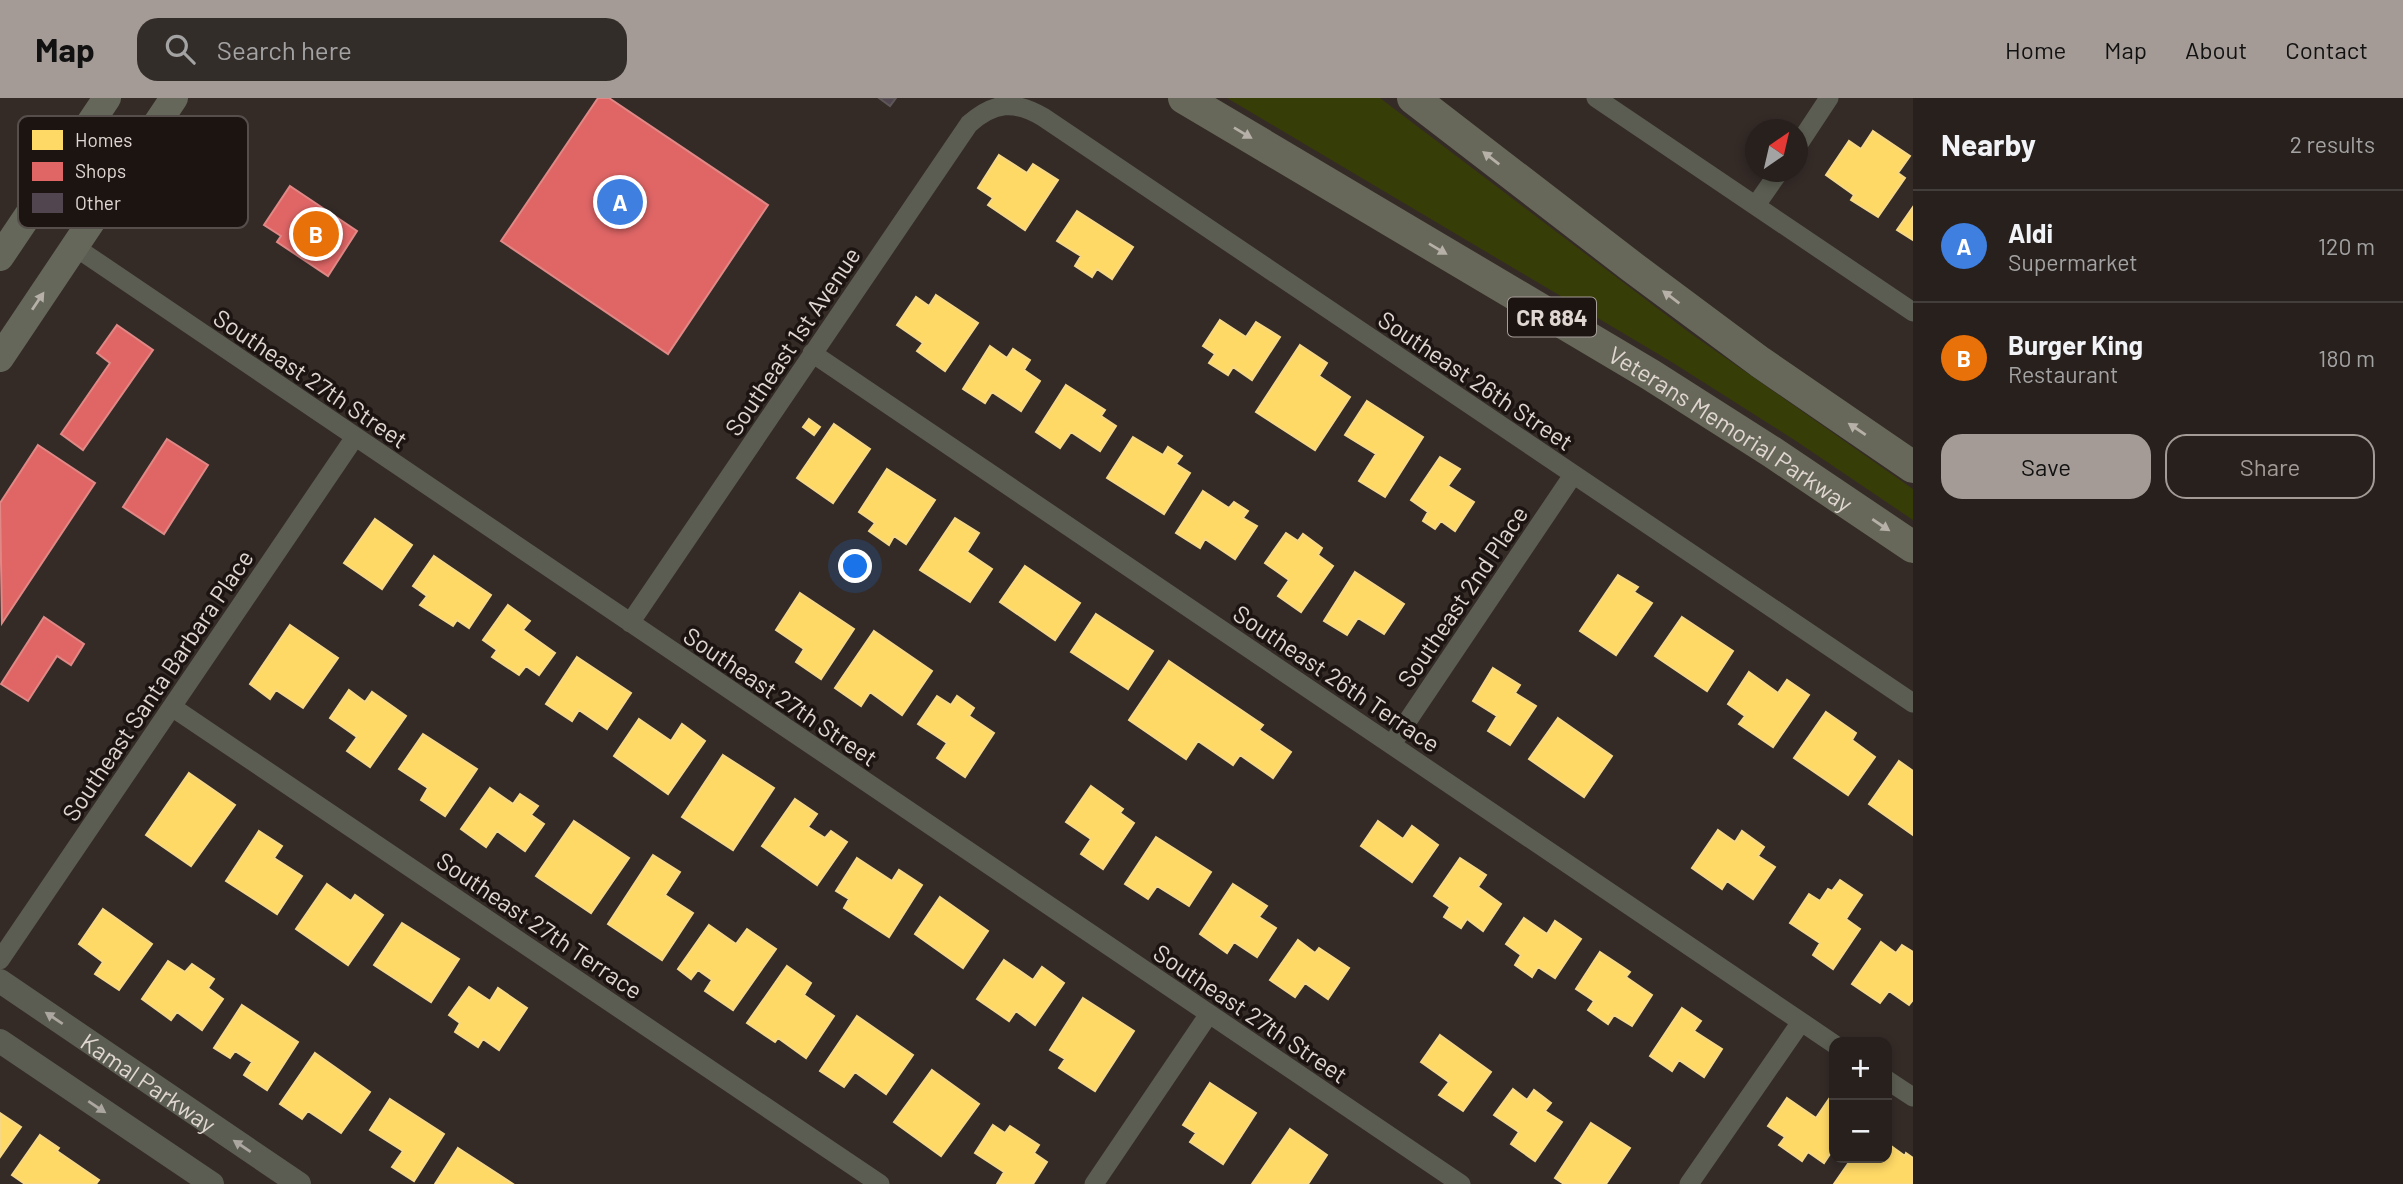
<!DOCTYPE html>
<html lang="en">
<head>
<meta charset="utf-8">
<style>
	body { margin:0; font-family:Barlow,sans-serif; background:#332d2a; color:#f1f3f6 }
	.controls { position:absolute; right:21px; bottom:21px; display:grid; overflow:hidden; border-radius:14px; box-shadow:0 4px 10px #0003 }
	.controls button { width:63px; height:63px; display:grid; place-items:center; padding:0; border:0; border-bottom:2px solid #433e3b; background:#27201d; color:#f1f3f6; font:35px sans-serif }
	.compass { position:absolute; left:1745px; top:21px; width:63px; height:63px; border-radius:50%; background:#27201d; box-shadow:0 4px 10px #0003; rotate:34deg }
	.you { position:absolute; left:856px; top:469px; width:24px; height:24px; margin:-18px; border:5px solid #fff; border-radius:50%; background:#1a73e8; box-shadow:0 0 0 10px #1a73e833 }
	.badge { display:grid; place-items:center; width:46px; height:46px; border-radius:50%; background:#a49b96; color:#fff; font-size:23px; font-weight:700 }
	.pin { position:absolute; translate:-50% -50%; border:4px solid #fff; box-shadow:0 2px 7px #0006 }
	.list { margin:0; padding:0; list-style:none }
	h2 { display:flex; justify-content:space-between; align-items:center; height:91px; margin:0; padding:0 28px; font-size:30px }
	h2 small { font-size:23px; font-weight:400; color:#a4a3a4 }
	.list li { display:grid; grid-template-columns:46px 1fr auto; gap:21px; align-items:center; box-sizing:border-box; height:112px; padding:0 28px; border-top:2px solid #433e3b }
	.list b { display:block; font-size:26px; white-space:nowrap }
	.list p { margin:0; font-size:23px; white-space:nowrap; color:#a4a3a4 }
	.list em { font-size:23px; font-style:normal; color:#a4a3a4 }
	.actions { display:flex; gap:14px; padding:21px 28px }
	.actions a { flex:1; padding:16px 0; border:2px solid #a49b96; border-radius:21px; text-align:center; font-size:24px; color:#a49b96 }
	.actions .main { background:#a49b96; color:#111 }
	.icon { flex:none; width:38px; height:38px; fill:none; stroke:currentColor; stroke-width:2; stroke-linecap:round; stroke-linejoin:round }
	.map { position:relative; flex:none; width:1913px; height:1086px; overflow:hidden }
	header { display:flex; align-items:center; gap:42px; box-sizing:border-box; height:98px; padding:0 35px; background:#a49b96; color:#111 }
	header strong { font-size:33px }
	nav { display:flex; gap:38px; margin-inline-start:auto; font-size:24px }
	.search { width:490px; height:63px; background:#332d2a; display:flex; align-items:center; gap:18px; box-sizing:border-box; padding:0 24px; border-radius:21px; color:#a4a3a4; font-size:26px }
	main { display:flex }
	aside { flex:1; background:#27201d }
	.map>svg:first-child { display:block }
	.green { fill:#373d07 }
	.homes { fill:#ffd966; stroke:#f6d886; stroke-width:2 }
	.shops { fill:#e06666; stroke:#e08886; stroke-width:2 }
	.building { fill:#51454f; stroke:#5d5758; stroke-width:2 }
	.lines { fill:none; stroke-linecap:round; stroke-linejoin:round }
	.minor { stroke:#5b5d52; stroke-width:19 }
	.tertiary { stroke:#5b5d52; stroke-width:24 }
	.secondary { stroke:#65675b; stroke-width:28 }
	.trunk { stroke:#67685a; stroke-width:32 }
	.oneway { fill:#b6b0a8 }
	.oneway2 { fill:#aba69f }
	.labels { text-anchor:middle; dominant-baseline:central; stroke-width:7; stroke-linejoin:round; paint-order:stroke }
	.shield { fill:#1b1411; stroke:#a69c98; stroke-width:2 }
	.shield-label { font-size:23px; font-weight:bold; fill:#e1d7d2 }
	.street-label { font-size:24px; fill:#e1d7d2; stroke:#1b1411 }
	.key { fill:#1b1411; stroke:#564e4b; stroke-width:2 }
	.key-label { font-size:19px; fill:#e1d7d2 }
</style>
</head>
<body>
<header>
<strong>Map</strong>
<div class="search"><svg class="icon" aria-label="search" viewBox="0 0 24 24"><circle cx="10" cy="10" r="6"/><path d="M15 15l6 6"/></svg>Search here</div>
<nav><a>Home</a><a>Map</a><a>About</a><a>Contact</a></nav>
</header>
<main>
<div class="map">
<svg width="1913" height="1086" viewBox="0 0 1913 1086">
	<rect width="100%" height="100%" fill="#342b27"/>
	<path class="green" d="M1227 0H1380L1690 235 1913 391V422L1796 343 1670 263Z"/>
	<path class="homes" d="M1873 33 1910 58 1898 75 1905 80 1878 119 1851 102 1854 97 1826 77 1849 43 1861 51Z
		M999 57 1027 75 1033 66 1058 82 1025 132 988 107 993 100 978 90Z
		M1913 109V142L1897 132Z
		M1077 113 1133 149 1112 181 1097 171 1092 179 1075 168 1081 158 1057 143Z
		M936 197 978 225 945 273 917 253 923 245 897 227 916 199 929 208Z
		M1220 222 1246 239 1256 224 1280 239 1252 282 1233 269 1228 277 1209 265 1215 256 1203 248Z
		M1300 247 1327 265 1319 278 1350 299 1315 352 1256 314Z
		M990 248 1007 260 1013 251 1030 262 1024 272 1040 283 1021 313 992 294 985 305 963 291Z
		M1066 287 1105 312 1101 318 1116 328 1100 353 1071 334 1060 350 1036 334Z
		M1367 303 1423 339 1385 399 1359 383 1376 356 1345 337Z
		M809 321 820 329 814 337 803 329Z
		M834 326 870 351 833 405 797 380Z
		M1133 339 1163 357 1168 349 1182 358 1176 366 1190 375 1164 416 1107 380Z
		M1440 359 1460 371 1448 388 1474 404 1455 433 1441 423 1435 431 1423 423 1428 414 1411 402Z
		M887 371 935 402 906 446 894 438 889 447 869 433 875 425 859 414Z
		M1203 393 1229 410 1234 404 1248 413 1243 420 1257 428 1235 461 1205 441 1200 450 1176 435Z
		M955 420 979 435 967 454 992 471 970 504 920 472Z
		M375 421 412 447 382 491 344 465Z
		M1286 435 1298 443 1303 436 1322 450 1318 457 1333 468 1301 514 1278 498 1289 482 1265 465Z
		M434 458 491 497 469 530 457 522 453 528 420 507 427 498 413 488Z
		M1025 468 1080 505 1055 542 1000 504Z
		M1355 474 1404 506 1384 536 1358 520 1347 537 1324 523Z
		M1618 477 1638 489 1634 494 1652 505 1616 557 1580 533Z
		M800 495 854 531 821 581 796 564 804 551 776 532Z
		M508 507 530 523 523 532 555 555 539 577 526 568 519 577 492 559 497 552 483 542Z
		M1096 516 1153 553 1128 591 1071 554Z
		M1682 519 1733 553 1707 593 1655 558Z
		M290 527 338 560 303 610 276 592 270 601 250 586Z
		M874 533 932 573 902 617 870 594 861 608 835 590Z
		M577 559 631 595 607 631 579 612 572 623 546 606Z
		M1169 563 1263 627 1259 632 1291 654 1273 680 1240 657 1233 667 1198 643 1186 661 1129 622Z
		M1493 570 1520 587 1515 595 1536 608 1510 647 1488 633 1497 618 1473 603Z
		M1749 574 1778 595 1787 582 1809 597 1773 649 1739 626 1745 618 1728 606Z
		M349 592 365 604 372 594 406 618 370 669 347 653 357 639 330 620Z
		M937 598 951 607 957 598 974 610 969 618 994 635 965 679 937 660 947 645 918 626Z
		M1826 614 1856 635 1852 642 1875 659 1848 697 1794 660Z
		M1558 620 1612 658 1584 699 1529 661Z
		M639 621 671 643 682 626 705 643 668 696 614 658Z
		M423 636 477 671 445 718 421 702 428 690 399 671Z
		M723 657 774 690 733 752 682 719Z
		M1899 663 1913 673V737L1869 706Z
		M189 675 235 707 191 768 146 737Z
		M1091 688 1123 711 1120 715 1134 725 1103 771 1081 756 1091 741 1066 724Z
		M490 690 513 706 520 696 538 708 531 717 544 726 525 753 497 733 486 749 461 731Z
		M795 701 817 716 808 729 825 740 831 733 847 744 817 787 762 748Z
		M574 723 629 760 591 815 536 778Z
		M1378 723 1403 741 1412 728 1438 747 1412 784 1361 748Z
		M1718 732 1735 744 1742 733 1764 749 1758 758 1775 769 1753 801 1727 783 1722 791 1692 770Z
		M259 733 282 748 274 760 302 778 277 816 226 783Z
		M1156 739 1211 774 1189 808 1157 788 1148 801 1125 786Z
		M653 757 680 774 665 797 693 815 662 862 608 826Z
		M857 760 892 783 899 772 922 787 889 839 844 810 849 801 836 793Z
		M1460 760 1486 777 1478 789 1501 806 1483 833 1467 821 1461 830 1444 819 1450 809 1434 798Z
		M1840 782 1862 797 1846 821 1860 831 1833 871 1813 857 1820 845 1790 825 1809 796 1820 803 1828 791 1832 793Z
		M327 786 351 803 355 797 383 817 348 867 296 831Z
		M1233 786 1267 808 1259 819 1276 830 1257 859 1234 844 1227 855 1200 836Z
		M940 799 988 833 963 870 915 836Z
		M103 811 152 846 119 892 95 876 103 864 79 846Z
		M1524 820 1547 836 1555 823 1581 841 1555 880 1538 869 1532 879 1515 867 1521 857 1506 846Z
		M402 825 459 861 431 904 374 867Z
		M709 827 736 846 747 831 776 851 733 912 705 893 712 882 698 872 691 881 678 871Z
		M1298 842 1315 855 1319 850 1349 870 1328 901 1305 885 1295 899 1270 882Z
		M1881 844 1896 855 1902 847 1913 854V902L1909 907 1889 893 1880 905 1852 886Z
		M1600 854 1630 874 1626 879 1652 897 1632 928 1614 917 1608 926 1588 912 1594 903 1576 891Z
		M1004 862 1033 882 1042 869 1064 885 1035 927 1016 913 1009 923 977 901Z
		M168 863 185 874 192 866 214 881 208 890 223 901 202 932 177 914 171 922 142 901Z
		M787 868 811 885 804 897 834 918 806 960 778 940 775 944 747 925Z
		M469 889 490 903 498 890 527 910 499 952 483 941 478 949 455 934 460 925 449 917Z
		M1083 900 1134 933 1095 993 1059 970 1065 961 1050 952Z
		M242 907 298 944 267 992 244 977 252 964 235 953 230 960 214 950Z
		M1682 910 1701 923 1694 933 1722 951 1704 979 1679 962 1672 973 1650 958Z
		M857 918 913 957 886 996 855 974 844 989 820 973Z
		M1440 937 1491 974 1463 1013 1439 997 1449 984 1421 964Z
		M315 955 370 994 341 1035 308 1013 302 1021 280 1006Z
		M932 972 979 1006 941 1058 894 1024Z
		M1210 985 1256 1015 1223 1066 1190 1044 1196 1035 1183 1027Z
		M1513 991 1527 1002 1534 992 1551 1005 1545 1013 1562 1024 1535 1063 1511 1046 1519 1034 1494 1017Z
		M1787 1000 1816 1020 1829 1001 1834 1005V1050L1824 1065 1808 1054 1802 1063 1779 1047 1785 1039 1768 1028Z
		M390 1001 444 1036 414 1083 392 1069 403 1053 370 1032Z
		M0 1015 21 1029 0 1059Z
		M1591 1025 1630 1050 1606 1086H1564L1555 1080Z
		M993 1027 1005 1035 1010 1028 1039 1047 1034 1055 1047 1064 1033 1086H997L1004 1074 975 1055Z
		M1290 1031 1327 1057 1308 1086H1252Z
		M40 1037 59 1050 57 1053 99 1082 96 1086H25L12 1077Z
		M1887 1045 1905 1058 1906 1055 1913 1060V1086H1834L1852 1060H1887Z
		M458 1050 513 1086H435Z"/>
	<path class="shops" d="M598 0H609L768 107 668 256 501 143Z
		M290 88 357 133 328 178 277 144 281 138 264 127Z
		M117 227 153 252 83 352 61 336 110 265 97 255Z
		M167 341 208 367 164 436 123 409Z
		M38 347 95 385 2 525 0 405Z
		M44 519 84 546 71 567 57 558 28 603 1 586Z"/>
	<path class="building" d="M879 0H896L890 8Z"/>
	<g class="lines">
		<path class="minor" d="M1596 0 1913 214
			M1798 47 1829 0
			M1756 107 1779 74
			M75 149 1461 1086
			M812 255 1834 946
			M630 525 969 26C994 4 1014 2 1043 19L1913 605
			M172 609 880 1086
			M1392 646 1573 377
			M0 862 355 339
			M1887 982 1913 999
			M1094 1086 1209 916
			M1689 1086 1801 924"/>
		<g class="tertiary">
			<path id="s1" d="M0 883 299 1086"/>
			<path d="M0 943 212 1086"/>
		</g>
		<path class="secondary" d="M0 159 107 0
			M0 260 174 0"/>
		<g class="trunk">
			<path id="s2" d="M1184 0 1651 277 1772 354 1913 449"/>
			<path d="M1413 0 1631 168 1760 264 1913 369"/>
		</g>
	</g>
	<defs><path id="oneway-solid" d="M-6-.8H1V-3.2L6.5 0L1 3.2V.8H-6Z" transform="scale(1.75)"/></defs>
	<g class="oneway">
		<use href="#oneway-solid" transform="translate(1243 35) rotate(31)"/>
		<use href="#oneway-solid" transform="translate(1491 60) rotate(-142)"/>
		<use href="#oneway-solid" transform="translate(1438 151) rotate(31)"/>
		<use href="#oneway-solid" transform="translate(1671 199) rotate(-143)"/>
		<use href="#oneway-solid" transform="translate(38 203) rotate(-56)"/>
		<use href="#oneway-solid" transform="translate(1857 331) rotate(-146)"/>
		<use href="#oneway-solid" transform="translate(1881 427) rotate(34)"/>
	</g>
	<g class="oneway2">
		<use href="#oneway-solid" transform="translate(54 920) rotate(-146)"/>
		<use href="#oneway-solid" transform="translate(97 1009) rotate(34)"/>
		<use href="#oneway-solid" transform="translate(242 1048) rotate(-146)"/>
	</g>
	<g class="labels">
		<rect class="shield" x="1508" y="199.5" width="88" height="39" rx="5"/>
		<g class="shield-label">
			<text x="1552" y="219">CR 884</text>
		</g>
		<g class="street-label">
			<text transform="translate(792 243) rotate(-56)">Southeast 1st Avenue</text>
			<text transform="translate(311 280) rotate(34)">Southeast 27th Street</text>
			<text transform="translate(1476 282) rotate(34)">Southeast 26th Street</text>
			<text stroke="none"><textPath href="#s2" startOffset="639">Veterans Memorial Parkway</textPath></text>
			<text transform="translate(1462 498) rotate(-56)">Southeast 2nd Place</text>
			<text transform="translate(1337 580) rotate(34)">Southeast 26th Terrace</text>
			<text transform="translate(157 587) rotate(-56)">Southeast Santa Barbara Place</text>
			<text transform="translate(781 598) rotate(34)">Southeast 27th Street</text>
			<text transform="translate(540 827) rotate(34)">Southeast 27th Terrace</text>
			<text transform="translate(1251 915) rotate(34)">Southeast 27th Street</text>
			<text stroke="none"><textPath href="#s1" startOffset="180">Kamal Parkway</textPath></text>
		</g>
	</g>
	<rect x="18" y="18" width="230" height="112" rx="10" class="key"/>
	<rect x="32" y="32" width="31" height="20" fill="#ffd966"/>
	<rect x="32" y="64" width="31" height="19" fill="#e06666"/>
	<rect x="32" y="95" width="31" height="20" fill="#51454f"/>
	<g class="key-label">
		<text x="75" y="49">Homes</text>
		<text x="75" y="80">Shops</text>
		<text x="75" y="112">Other</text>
	</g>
</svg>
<div class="controls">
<button>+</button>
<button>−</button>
</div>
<svg class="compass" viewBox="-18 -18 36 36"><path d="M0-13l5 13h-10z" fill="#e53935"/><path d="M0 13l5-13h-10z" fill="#a4a3a4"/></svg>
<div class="you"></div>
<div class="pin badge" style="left:620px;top:104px;background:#3f7fe0">A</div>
<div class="pin badge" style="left:316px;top:136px;background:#e8710a">B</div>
</div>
<aside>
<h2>Nearby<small>2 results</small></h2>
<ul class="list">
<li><span class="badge" style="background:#3f7fe0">A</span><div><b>Aldi</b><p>Supermarket</p></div><em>120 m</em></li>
<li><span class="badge" style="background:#e8710a">B</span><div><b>Burger King</b><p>Restaurant</p></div><em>180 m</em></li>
</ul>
<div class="actions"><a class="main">Save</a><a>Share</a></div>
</aside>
</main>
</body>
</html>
